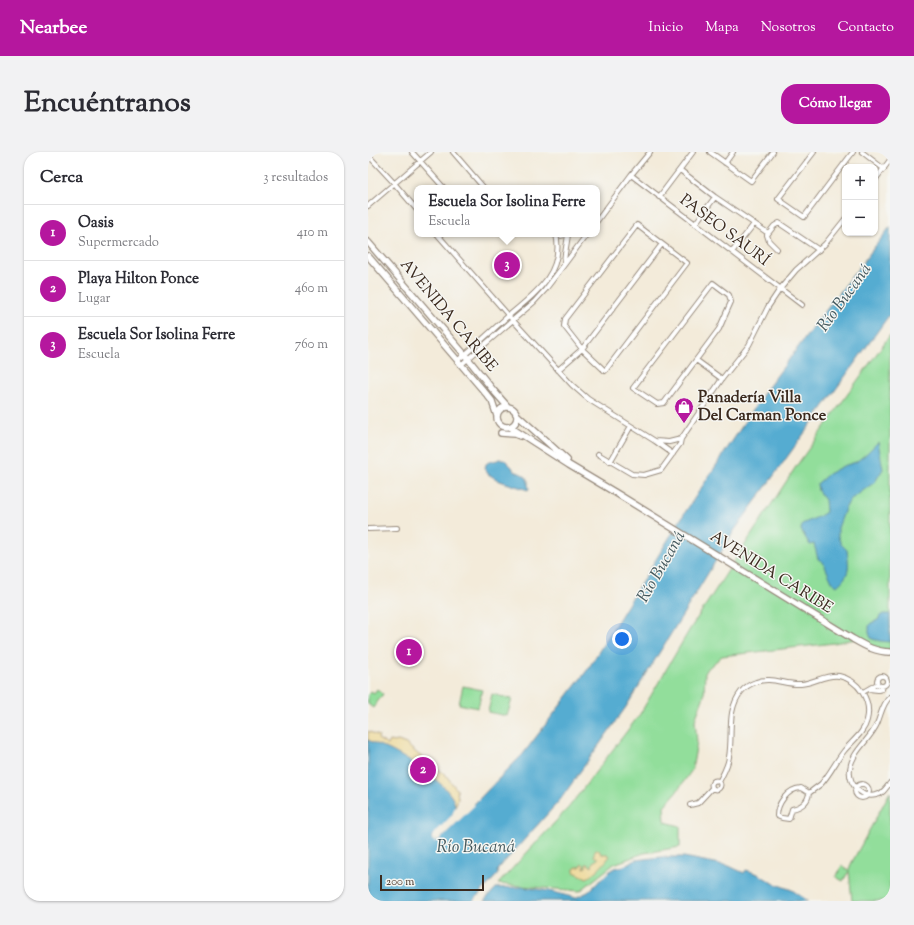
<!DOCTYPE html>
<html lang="es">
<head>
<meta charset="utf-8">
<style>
	body { margin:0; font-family:"Sorts Mill Goudy",serif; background:#f2f2f3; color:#2b2b33 }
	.controls { position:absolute; right:12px; top:12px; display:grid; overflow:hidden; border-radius:8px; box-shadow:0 1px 3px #0004 }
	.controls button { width:36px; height:36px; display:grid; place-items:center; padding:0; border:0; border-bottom:1px solid #e1e1e2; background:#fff; color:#2b2b33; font:20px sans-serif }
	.scale { position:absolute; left:12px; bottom:10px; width:104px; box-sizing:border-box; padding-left:4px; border:2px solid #3b2a1e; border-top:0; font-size:11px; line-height:14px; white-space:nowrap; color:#3b2a1e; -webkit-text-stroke:3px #f6f6f2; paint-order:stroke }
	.you { position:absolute; left:254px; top:487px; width:14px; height:14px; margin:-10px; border:3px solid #fff; border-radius:50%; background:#1a73e8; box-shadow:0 0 0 6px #1a73e833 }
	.badge { display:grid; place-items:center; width:26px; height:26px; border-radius:50%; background:#b5179e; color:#fff; font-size:13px; font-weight:700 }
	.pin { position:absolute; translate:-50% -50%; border:2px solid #fff; box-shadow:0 1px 4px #0006 }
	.popup { position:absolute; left:46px; top:33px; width:186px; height:52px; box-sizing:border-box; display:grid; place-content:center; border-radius:8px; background:#fff; filter:drop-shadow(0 1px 3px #0005); font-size:13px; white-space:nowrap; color:#7c7c81 }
	.popup b { font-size:15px; color:#2b2b33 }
	.popup::after { content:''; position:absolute; left:50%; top:100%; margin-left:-8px; border:8px solid transparent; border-top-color:#fff }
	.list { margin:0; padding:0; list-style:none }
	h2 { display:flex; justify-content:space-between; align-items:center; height:52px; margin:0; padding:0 16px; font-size:17px }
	h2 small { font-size:13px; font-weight:400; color:#7c7c81 }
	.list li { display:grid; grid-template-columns:26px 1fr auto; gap:12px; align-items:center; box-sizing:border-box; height:56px; padding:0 16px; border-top:1px solid #e1e1e2 }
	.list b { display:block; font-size:15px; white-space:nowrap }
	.list p { margin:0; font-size:13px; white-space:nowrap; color:#7c7c81 }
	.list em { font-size:13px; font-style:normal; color:#7c7c81 }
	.map { position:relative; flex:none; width:522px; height:749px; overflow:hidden; border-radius:16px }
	header { display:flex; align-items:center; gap:24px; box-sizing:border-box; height:56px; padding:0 20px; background:#b5179e; color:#fff }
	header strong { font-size:19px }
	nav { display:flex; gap:22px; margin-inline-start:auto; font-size:14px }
	.intro { display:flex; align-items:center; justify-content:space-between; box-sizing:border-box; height:96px; padding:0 24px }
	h1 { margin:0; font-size:28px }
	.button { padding:10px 18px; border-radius:16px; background:#b5179e; color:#fff; font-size:14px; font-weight:700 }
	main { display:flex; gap:24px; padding:0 24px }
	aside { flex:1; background:#fff; border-radius:16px; box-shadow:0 1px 3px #0004 }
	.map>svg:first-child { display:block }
	.green { fill:#92de9b; stroke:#66845c }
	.sand { fill:#eeda9e; stroke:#94825e }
	.water { fill:#54acd1; stroke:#486b78 }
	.pier { fill:#f3ebda }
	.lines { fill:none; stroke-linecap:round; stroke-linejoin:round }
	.street-casing { stroke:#978a7c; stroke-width:6 }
	.secondary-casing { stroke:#978a7c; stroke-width:8 }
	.street { stroke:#fff; stroke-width:4 }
	.secondary { stroke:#fff; stroke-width:5.5 }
	.labels { text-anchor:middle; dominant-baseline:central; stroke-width:3; stroke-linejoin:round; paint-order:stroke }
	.street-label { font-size:16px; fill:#3b2a1e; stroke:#f6f6f2 }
	.poi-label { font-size:16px; font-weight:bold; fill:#3b2a1e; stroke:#f6f6f2; text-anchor:start }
	.water-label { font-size:17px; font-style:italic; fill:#44585d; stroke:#f6f6f2 }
</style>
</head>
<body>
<header>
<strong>Nearbee</strong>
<nav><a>Inicio</a><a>Mapa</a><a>Nosotros</a><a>Contacto</a></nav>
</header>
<div class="intro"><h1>Encuéntranos</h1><a class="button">Cómo llegar</a></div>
<main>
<aside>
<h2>Cerca<small>3 resultados</small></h2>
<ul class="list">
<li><span class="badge">1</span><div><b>Oasis</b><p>Supermercado</p></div><em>410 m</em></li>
<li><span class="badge">2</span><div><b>Playa Hilton Ponce</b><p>Lugar</p></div><em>460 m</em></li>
<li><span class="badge">3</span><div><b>Escuela Sor Isolina Ferre</b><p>Escuela</p></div><em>760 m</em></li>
</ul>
</aside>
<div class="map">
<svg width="522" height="749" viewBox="0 0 522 749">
	<rect width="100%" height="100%" fill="#f6f6f2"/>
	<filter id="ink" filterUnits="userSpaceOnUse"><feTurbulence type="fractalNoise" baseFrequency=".025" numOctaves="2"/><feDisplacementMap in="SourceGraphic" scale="8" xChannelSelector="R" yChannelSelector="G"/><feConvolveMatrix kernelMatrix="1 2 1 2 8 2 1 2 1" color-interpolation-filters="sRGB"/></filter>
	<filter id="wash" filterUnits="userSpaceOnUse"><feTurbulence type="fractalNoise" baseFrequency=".012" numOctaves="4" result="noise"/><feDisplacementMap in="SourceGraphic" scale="16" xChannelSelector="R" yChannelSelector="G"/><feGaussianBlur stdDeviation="0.9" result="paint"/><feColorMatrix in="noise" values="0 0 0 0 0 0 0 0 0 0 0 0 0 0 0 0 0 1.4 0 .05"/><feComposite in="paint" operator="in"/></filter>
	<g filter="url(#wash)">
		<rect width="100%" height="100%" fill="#f3ebda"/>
		<path class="green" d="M522 183V499L513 498 488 487 466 491 354 504 337 519 336 544 327 568 329 590 324 618 307 642 296 654 297 670 312 674V695L276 701 246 712 212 739 130 732 201 655 272 562 322 477 429 313Z
			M95 534 114 538 110 556 91 552Z
			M9 537 15 542 5 556 0 552V543L3 539 6 541Z
			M124 542 144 547 139 564 120 560Z
			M522 640V749H484L481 719 475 729 468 725 474 714 481 718 483 712Z"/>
		<path class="sand" d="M0 579 11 584 10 587 20 593 22 589 26 590 30 589 38 592 63 613 77 622 89 638 90 647 86 657 0 596Z
			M228 698H231L233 702H239L242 704C236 712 228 721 219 726L206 720V717L209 715H212L214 711 216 713V716L218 715V712H220L224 715 225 710 230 707V706L227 705 226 704V701Z"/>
		<path class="water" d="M522 75V162L366 379 258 555 192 648 130 717 129 720 130 722 105 749H0V588C11 593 23 598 33 604 47 612 89 638 87 656 85 666 72 677 64 684V688H71L155 602 220 517 316 362 398 238 449 170Z
			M510 290 515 317 507 330 482 348 477 357 470 376V385L473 392 479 398C481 415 483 422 469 434L464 430 455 410 450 407 446 392 442 393 433 378 434 372 452 364 458 360 457 348 450 339 449 332 460 322 475 314 488 310 498 302Z
			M131 307H136L144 315 146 319C152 321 158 323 160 329 160 332 160 334 161 336L160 338 138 331 132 329 120 322 117 317 118 312C122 308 127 310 131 307Z
			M515 462H522V490L512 489 504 487 503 486 501 481V474L503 471 510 468 512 464Z
			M294 705H316L361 714 376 721 378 718 390 722 405 731 424 738 440 749H116L128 736 155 735 181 739 205 745 207 746 220 740 243 718 247 716 256 714 267 708Z"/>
		<path class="pier" d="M105 652 107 653 71 688 67 690 64 688V684L84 663 87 654 88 658 87 663 85 666 66 685V687L67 688 70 687Z"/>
	</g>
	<g filter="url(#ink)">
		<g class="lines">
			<g class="street-casing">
				<path id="street" d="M44 0 76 36
					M85 0 116 36
					M342 0 383 29 405 0
					M446 0 410 47 436 65 485 0
					M494 0 516 17
					M0 3 26 31 49 58
					M357 11 365 0
					M312 18 347 45 400 81
					M263 23 434 153
					M507 28 522 8
					M291 45 325 0
					M0 54 63 0
					M229 69 263 23 282 0
					M327 72 347 45
					M269 73 319 111 237 219 214 197 196 174 197 167Z
					M69 82 141 164 204 233 220 247 287 289 305 302
					M189 82C192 85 196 84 198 82
					M409 97 401 89 399 83 406 74 411 71 451 98
					M364 100 386 72
					M196 113 219 82
					M345 131 361 143 363 150 351 177 296 251 289 252 265 236Z
					M90 208C107 195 122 180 138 166 165 143 197 122 188 82
					M328 208 354 227
					M94 212 166 150 177 138 196 113C196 102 199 93 200 82
					M190 218 214 197 294 92
					M287 289 301 290 313 287
					M230 302 264 322 276 323 293 318 312 292 313 287 354 227 381 193 400 155 412 137 428 118 457 92 477 67
					M242 310 263 274
					M0 377 29 376
					M509 529a5 5 0 1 1 10 0a5 5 0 1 1-10 0Z
					M501 537 510 538 514 537 515 534
					M495 540 509 532
					M522 545C514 552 513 563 509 572 502 588 484 599 482 617 480 631 493 647 508 643 515 642 518 636 522 631
					M343.5 633a4.5 4.5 0 1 1 9 0a4.5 4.5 0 1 1-9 0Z
					M351 630C355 622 360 614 361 605 365 583 358 559 373 540 377 535 382 532 388 530 403 524 417 533 433 532 446 531 458 522 471 524 491 528 504 549 499 568 496 581 484 589 476 599 468 609 462 622 453 632 449 635 445 638 441 641L433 636C419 637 409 652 409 664L414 666 421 667 424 657C433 655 440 651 441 641
					M487 639a7 7 0 1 1 14 0a7 7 0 1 1-14 0Z
					M322 653 330 651 344 636"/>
			</g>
			<g class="secondary-casing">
				<path id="secondary" d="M0 90 97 203 125 238 140 255
					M0 104 120 244 124 249 129 264
					M129 265a10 10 0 1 1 20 0a10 10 0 1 1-20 0Z
					M148 262 199 308
					M142 275 201 313 248 341 485 487C497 494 508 500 522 500
					M133 281 147 282 152 284"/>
			</g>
			<use href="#street" class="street"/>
			<use href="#secondary" class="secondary"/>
		</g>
	</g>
	<defs>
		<g id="shop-pin" transform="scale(1)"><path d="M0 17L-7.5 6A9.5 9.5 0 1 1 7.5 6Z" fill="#b5179e" stroke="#f6f6f2"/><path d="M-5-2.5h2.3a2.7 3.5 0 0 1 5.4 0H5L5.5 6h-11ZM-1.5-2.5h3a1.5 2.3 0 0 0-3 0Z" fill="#fff"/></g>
	</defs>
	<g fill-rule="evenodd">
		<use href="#shop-pin" x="316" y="255"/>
	</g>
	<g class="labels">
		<g class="street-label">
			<text transform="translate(356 79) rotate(37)">PASEO SAURÍ</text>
			<text transform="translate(80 164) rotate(50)">AVENIDA CARIBE</text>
			<text transform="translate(403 421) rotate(32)">AVENIDA CARIBE</text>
		</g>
		<g class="poi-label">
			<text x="330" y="246">Panadería Villa<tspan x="330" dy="18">Del Carman Ponce</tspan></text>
		</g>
		<g class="water-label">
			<text transform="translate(477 146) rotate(-54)">Río Bucaná</text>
			<text transform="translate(294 415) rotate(-60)">Río Bucaná</text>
			<text x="108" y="696">Río Bucaná</text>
		</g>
	</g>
</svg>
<div class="controls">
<button>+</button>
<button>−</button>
</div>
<div class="scale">200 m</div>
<div class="you"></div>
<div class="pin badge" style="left:41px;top:500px">1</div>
<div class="pin badge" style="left:55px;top:618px">2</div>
<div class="pin badge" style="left:139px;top:113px">3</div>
<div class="popup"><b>Escuela Sor Isolina Ferre</b>Escuela</div>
</div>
</main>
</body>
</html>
